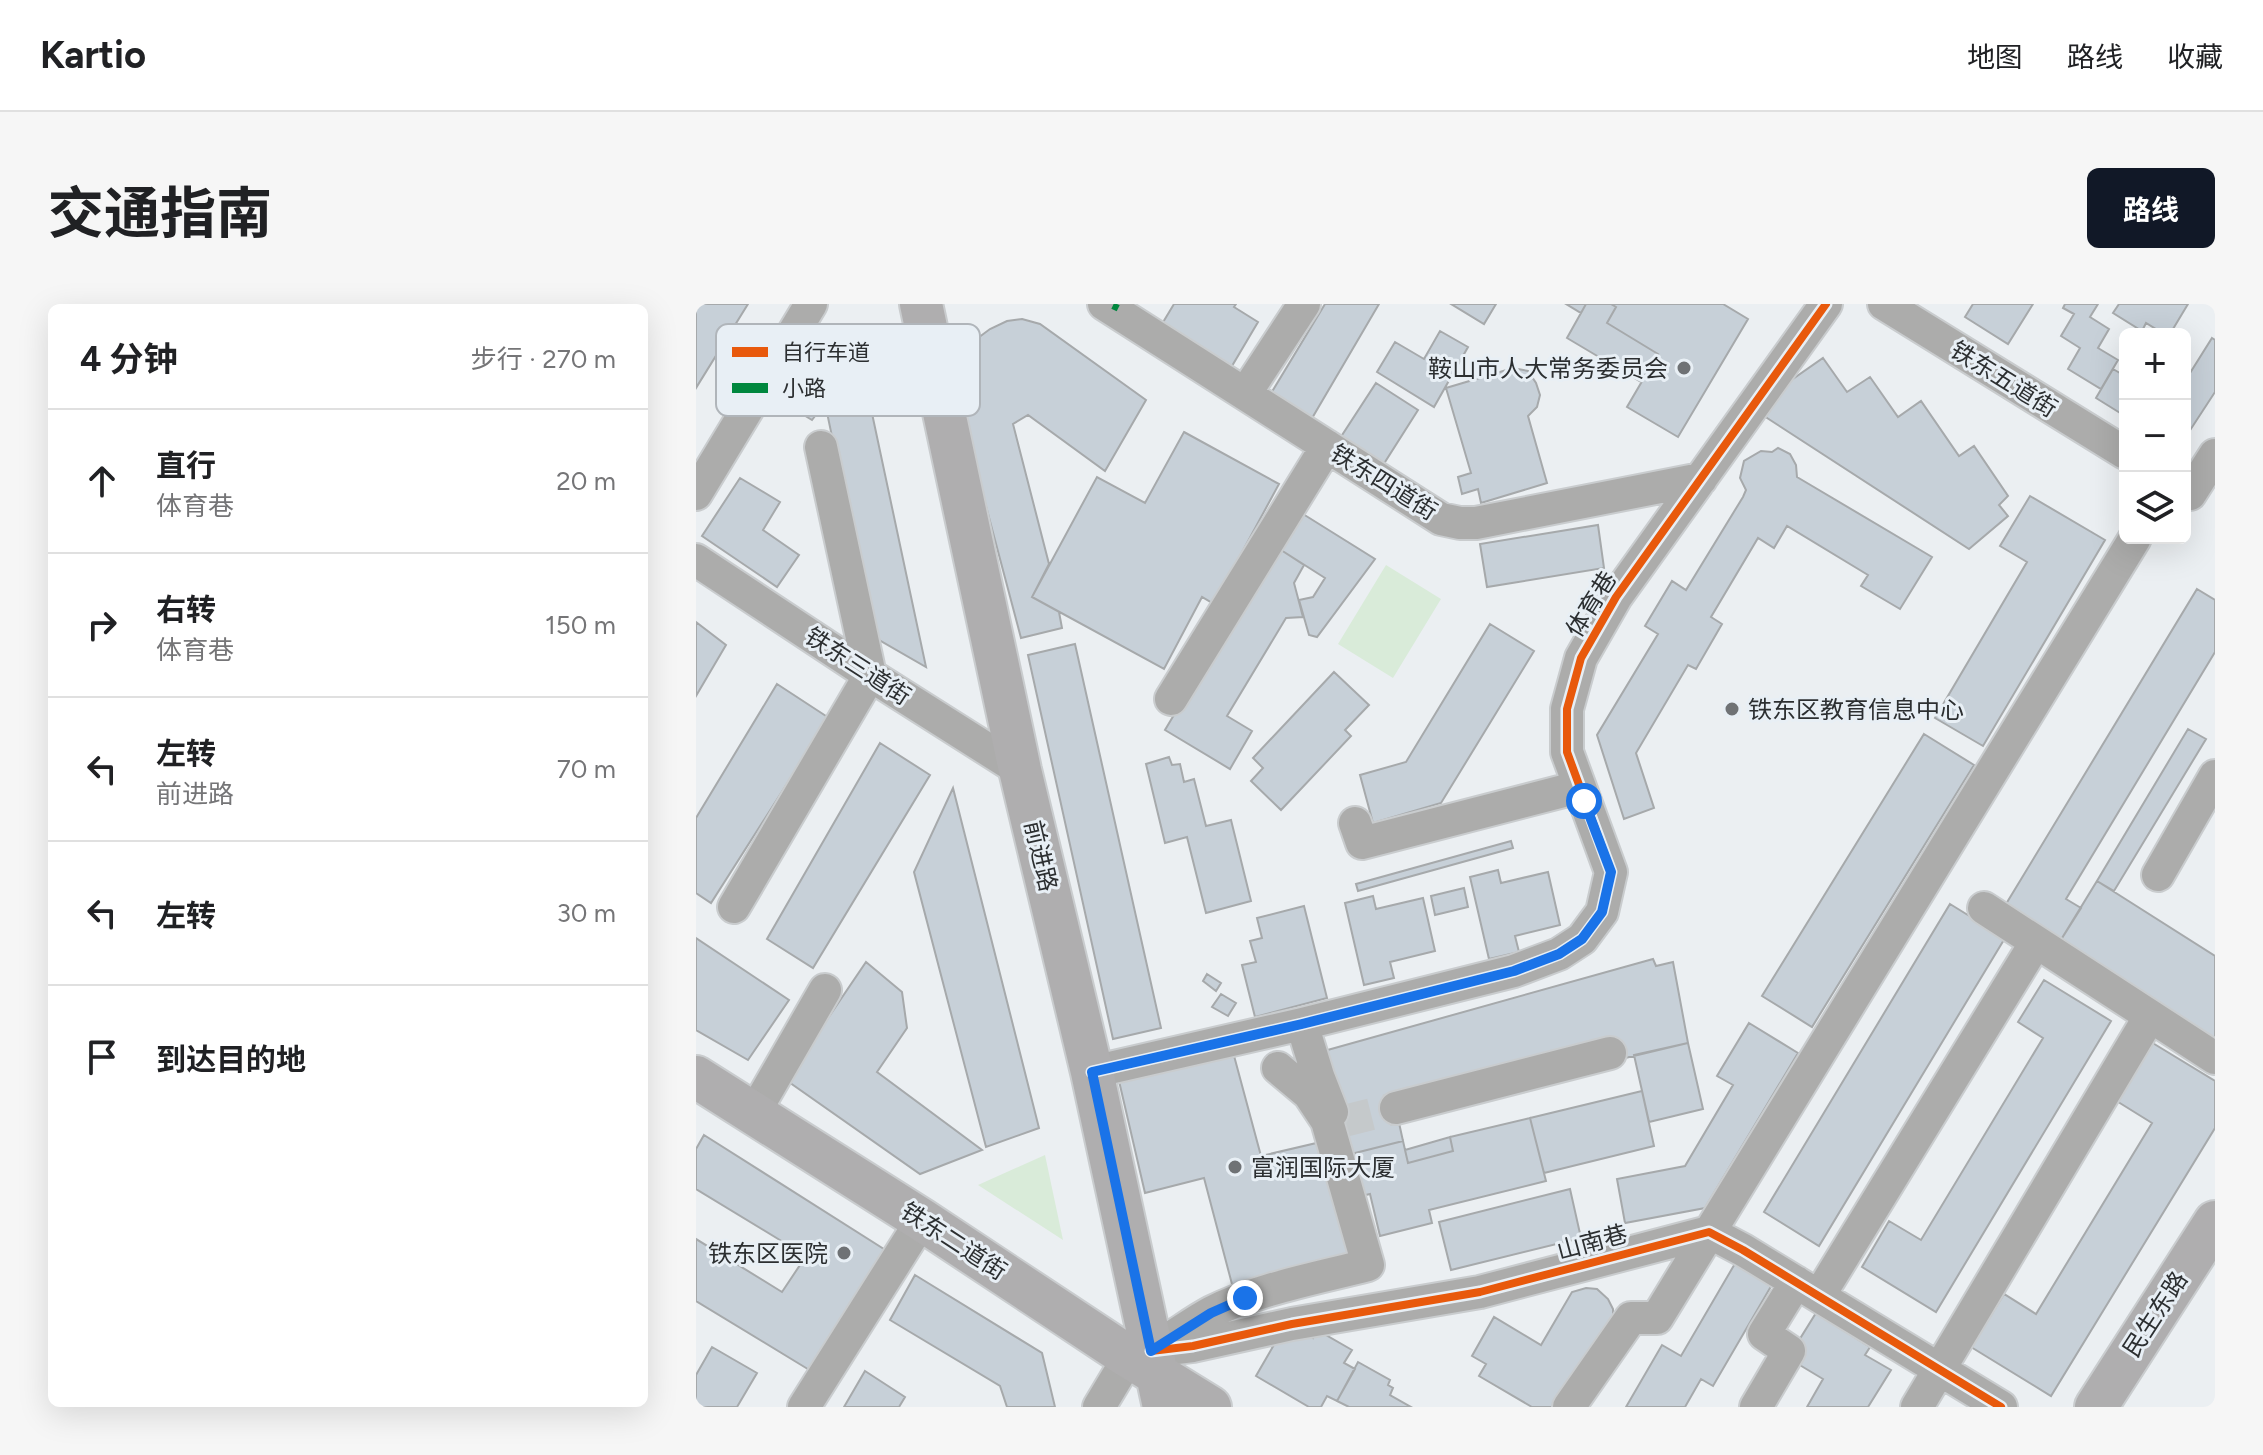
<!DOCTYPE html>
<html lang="zh">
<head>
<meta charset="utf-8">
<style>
	body { margin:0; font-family:Figtree,"Noto Sans SC",sans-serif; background:#f6f6f6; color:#202124 }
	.controls { position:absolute; right:24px; top:24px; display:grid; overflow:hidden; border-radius:12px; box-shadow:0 8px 32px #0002 }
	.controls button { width:72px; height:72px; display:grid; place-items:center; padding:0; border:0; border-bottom:2px solid #e0e0e0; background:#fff; color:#202124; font:40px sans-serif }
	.stop { position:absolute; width:24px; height:24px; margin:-18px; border:6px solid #1a73e8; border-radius:50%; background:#fff }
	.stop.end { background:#1a73e8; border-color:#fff; box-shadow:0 2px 8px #0008 }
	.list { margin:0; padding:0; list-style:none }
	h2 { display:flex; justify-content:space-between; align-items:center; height:104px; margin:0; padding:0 32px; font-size:34px }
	h2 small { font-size:26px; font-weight:400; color:#757577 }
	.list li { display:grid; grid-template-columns:52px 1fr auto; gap:24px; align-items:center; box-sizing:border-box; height:144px; padding:0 32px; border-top:2px solid #e0e0e0 }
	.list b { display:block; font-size:30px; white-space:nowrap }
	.list p { margin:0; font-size:26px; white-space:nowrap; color:#757577 }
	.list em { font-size:26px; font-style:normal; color:#757577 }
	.icon { flex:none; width:44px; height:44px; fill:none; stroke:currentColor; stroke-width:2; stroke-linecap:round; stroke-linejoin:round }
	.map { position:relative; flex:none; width:1519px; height:1103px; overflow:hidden; border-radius:12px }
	header { display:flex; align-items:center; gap:48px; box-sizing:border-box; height:112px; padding:0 40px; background:#fff; border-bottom:2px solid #e0e0e0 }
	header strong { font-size:38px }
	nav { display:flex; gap:44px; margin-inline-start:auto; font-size:28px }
	.intro { display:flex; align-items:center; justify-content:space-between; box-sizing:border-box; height:192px; padding:0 48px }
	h1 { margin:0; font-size:56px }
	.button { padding:20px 36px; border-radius:12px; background:#111827; color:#fff; font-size:28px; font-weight:700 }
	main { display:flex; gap:48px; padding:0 48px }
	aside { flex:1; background:#fff; border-radius:12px; box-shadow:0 8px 32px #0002 }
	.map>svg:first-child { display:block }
	.green { fill:#d9ebd9 }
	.building { fill:#c7d0d8; stroke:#a6a9ab; stroke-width:2 }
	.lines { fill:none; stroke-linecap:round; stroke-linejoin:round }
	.minor-tunnel { stroke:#c5c9cb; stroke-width:32; stroke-dasharray:32 16; stroke-linecap:butt }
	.minor-casing { stroke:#c9ccce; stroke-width:36 }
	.major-casing { stroke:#c9ccce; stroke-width:46 }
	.minor { stroke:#acacab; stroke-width:32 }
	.major { stroke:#afaeaf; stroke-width:42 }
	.quiet { stroke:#00873e; stroke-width:6; stroke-dasharray:12 6; stroke-linecap:butt }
	.cycleway-casing { stroke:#e8eff5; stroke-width:13 }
	.cycleway { stroke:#e8590c; stroke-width:8 }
	.route { stroke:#1a73e8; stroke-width:10 }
	.poi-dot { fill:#6f7275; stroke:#e8eff5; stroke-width:3 }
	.labels { text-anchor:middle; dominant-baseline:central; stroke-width:6; stroke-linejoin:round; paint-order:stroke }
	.poi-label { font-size:24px; fill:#2c2f31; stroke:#e8eff5; text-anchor:end }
	.street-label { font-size:24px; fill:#2c2f31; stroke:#e8eff5 }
	.key { fill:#e8eff5; stroke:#b0b5ba; stroke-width:2 }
	.key-label { font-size:22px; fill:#2c2f31 }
</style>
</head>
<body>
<header>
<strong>Kartio</strong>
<nav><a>地图</a><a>路线</a><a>收藏</a></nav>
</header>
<div class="intro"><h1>交通指南</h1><a class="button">路线</a></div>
<main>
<aside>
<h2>4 分钟<small>步行 · 270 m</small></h2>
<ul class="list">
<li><svg class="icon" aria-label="ahead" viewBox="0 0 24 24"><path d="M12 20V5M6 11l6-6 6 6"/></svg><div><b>直行</b><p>体育巷</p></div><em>20 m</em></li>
<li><svg class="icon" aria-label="right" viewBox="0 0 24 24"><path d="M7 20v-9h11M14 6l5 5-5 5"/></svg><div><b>右转</b><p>体育巷</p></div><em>150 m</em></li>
<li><svg class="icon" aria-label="left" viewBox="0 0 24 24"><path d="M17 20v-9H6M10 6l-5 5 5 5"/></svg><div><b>左转</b><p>前进路</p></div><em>70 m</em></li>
<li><svg class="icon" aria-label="left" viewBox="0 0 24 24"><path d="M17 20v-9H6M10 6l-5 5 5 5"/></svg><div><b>左转</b></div><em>30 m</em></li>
<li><svg class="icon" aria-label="arrive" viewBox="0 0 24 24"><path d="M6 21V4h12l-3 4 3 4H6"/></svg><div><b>到达目的地</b></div></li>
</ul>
</aside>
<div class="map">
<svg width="1519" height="1103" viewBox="0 0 1519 1103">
	<rect width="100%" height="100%" fill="#ebeff2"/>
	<path class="green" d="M690 261 745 295 697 374 642 340Z
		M349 851 367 936 282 881Z"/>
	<path class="building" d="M0 0H52L0 84Z
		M478 0H540L538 3 562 18 533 67 463 25Z
		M629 0H683L612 121 571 96Z
		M755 0H800L788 20Z
		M870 0H890L885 9Z
		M890 0H915L920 3 911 19 962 50 945 78 871 34Z
		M915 0H1027L1052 15 982 133 931 103 962 50 911 19 920 3Z
		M1277 0H1337L1312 40 1269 13Z
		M1369 0H1402L1394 13 1413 25 1402 44 1422 56 1405 85 1372 65 1384 44 1365 32 1378 10 1367 4Z
		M1423 0H1492L1474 30H1468L1450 19 1446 27 1417 9Z
		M326 15 344 20 450 96 409 167 332 111 317 120 353 260 336 293 363 308 366 324 325 334 261 93 267 56 278 37 294 25 311 17Z
		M744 27 772 43 738 103 681 68 699 38 728 55Z
		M121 33 161 39 230 363 178 333 129 99 116 116 83 96Z
		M1516 34 1519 36V88L1489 134V77Z
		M1127 54 1151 88 1174 73 1202 113 1225 97 1263 152 1278 142 1312 192 1303 201 1312 212 1273 245 1068 112 1084 84Z
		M817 64 832 67 840 79 844 91 841 103 832 112 851 179 785 199 782 185 766 190 762 173 775 169 750 84Z
		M1417 65 1429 72V112L1400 94Z
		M680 79 722 106 682 169 639 142Z
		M488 128 583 180 518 300 506 293 468 365 336 293 401 173 449 199Z
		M1082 144 1094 150 1100 161 1101 173 1236 253 1204 305 1165 282 1172 271 1091 222 1078 244 1062 234 1015 313 1026 320 1000 365 992 361 940 449 958 504 928 515 901 431 962 330 949 322 976 277 990 286 1047 193 1050 186 1044 174 1048 157 1065 147 1076 148Z
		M44 174 84 198 67 226 103 251 81 283 6 232Z
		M1334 192 1409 236 1287 442 1239 414 1331 258 1304 242Z
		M607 210 679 255 621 333 613 331 603 296 617 293 629 274 585 246Z
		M902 221 908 264 791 283 784 240Z
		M585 246 608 261 598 279 607 313 590 314 531 412 556 427 534 465 469 426 488 394 493 397Z
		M1501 285 1519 296V348L1370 595 1385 604 1363 639 1307 605Z
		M0 318 30 341 0 392Z
		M794 320 838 347 745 499 677 519 664 471 710 458Z
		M379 340 465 724 417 735 332 351Z
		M638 368 673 401 649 426 655 432 585 506 555 477 567 464 557 454Z
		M81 380 133 414 15 599 0 589V514Z
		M1492 425 1510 435 1418 587 1401 577Z
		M1228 430 1278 461 1116 723 1066 692Z
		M184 439 234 471 117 664 71 635Z
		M473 453 476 461 484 460 488 478 498 475 510 522 535 516 555 597 510 609 491 533 469 539 450 460Z
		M257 484 343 824 290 843 218 568Z
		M815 537 817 544 662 587 660 580Z
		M802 566 805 579 852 568 864 621 819 632 823 648 793 655 774 573Z
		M1401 577 1519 652V739L1363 639Z
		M768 584 772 603 739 611 735 592Z
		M677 592 680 605 727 594 739 647 694 658 698 674 668 681 649 599Z
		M1254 600 1309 634 1123 942 1068 908Z
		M608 602 631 694 559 713 546 661 560 658 554 637 566 634 561 614Z
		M0 634 93 696 52 756 0 726Z
		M957 655 960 662 977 658 992 739 925 755 698 796 707 837 651 851 628 747Z
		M170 658 206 688 211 724 181 768 286 846 224 870 90 776Z
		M511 670 525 679 520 687 507 677Z
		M1348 676 1415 717 1240 1008 1166 963 1193 917 1225 936 1347 734 1322 718Z
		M525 690 540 699 532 712 516 703Z
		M1053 719 1102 749 1009 904 929 919 921 875 989 862 1037 781 1021 772Z
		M1455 738 1519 777V824L1355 1092 1275 1043 1308 990 1340 1010 1456 819 1419 796Z
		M992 739 1007 805 953 818 938 751Z
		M537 748 565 852 629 837 660 952 537 984 508 874 449 889 423 777Z
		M946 787 958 842 848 869 834 814Z
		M834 814 850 877 733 906 736 919 684 932 674 890 661 893 651 851 707 837 712 859 757 847 754 833Z
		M8 831 191 947 115 1067 0 997V935L86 988 110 952 0 885V845Z
		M754 833 757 847 712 859 709 846Z
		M874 885 885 934 755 966 743 918Z
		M1044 951 1081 972 1017 1082 1005 1075 989 1103H930L966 1041 985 1052Z
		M219 971 346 1049 359 1103H311L304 1082 194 1016Z
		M890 984 901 985 912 995 917 1005V1014L865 1103H836L783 1072 790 1060 776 1052 798 1013 845 1041 876 988Z
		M1120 1009 1174 1043 1169 1051 1195 1066 1172 1103H1111L1127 1075 1092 1054Z
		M600 1024 617 1034 621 1026 656 1046 648 1059 659 1065 641 1097 631 1092 625 1103H613L560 1072 587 1025Z
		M16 1043 61 1069 41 1103H0V1071Z
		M662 1058 694 1076 692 1081 697 1084 694 1091 715 1103H653L641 1097Z
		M169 1067 209 1093 203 1103H148Z"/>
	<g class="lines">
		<path class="minor-tunnel" d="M644 818 700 804"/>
		<g class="minor-casing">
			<path id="minor" d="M408 0 745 215 764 219H780L1005 175
				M1188 0 1429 149
				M549 90 608 0
				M0 190 115 0
				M1494 190 1519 151
				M0 256 174 371 324 466
				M475 395 631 142
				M659 519 666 539 883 483
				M1462 571 1519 472
				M38 603 174 371 125 143
				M1288 604 1519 754
				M606 720 622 772 636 808
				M396 768 606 720 818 667 863 650 886 635 906 608 915 568 871 448V405L885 354 920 293 1130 0
				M700 804 914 749
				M58 809 129 686
				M1123 992 1340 638
				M455 1047 497 1042 596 1020 784 988 1013 928 1047 946 1305 1103
				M108 1103 226 916
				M403 1103 433 1053C467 1044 486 1024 516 1008 561 985 622 974 672 961L631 817 613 790 582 764
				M873 1103 935 1014H961L1439 234
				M1060 1103 1093 1047 1068 1030 1100 978
				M1221 1103 1454 712"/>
		</g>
		<g class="major-casing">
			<path id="major" d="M225 0 324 466 396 768 468 1103
				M0 773 226 916 433 1053 514 1103
				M1400 1103 1519 918"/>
		</g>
		<use href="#minor" class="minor"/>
		<use href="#major" class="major"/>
		<path class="quiet" d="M418 6 421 0"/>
		<g class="cycleway-casing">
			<path id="cycleway" d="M396 768 606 720 818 667 863 650 886 635 906 608 915 568 871 448V405L885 354 920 293 1130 0
				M455 1047 497 1042 596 1020 784 988 1013 928 1047 946 1305 1103"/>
		</g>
		<use href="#cycleway" class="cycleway"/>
	</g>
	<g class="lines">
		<path class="route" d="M549 994 515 1009 455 1047 396 768 606 720 818 667 863 650 886 635 906 608 915 568 888 497"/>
	</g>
	<g class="poi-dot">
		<circle cx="988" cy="64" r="8"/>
		<circle cx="1036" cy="405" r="8"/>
		<circle cx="539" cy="863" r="8"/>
		<circle cx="148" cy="949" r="8"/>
	</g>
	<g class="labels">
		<g class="poi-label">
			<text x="972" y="64">鞍山市人大常务委员会</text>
			<text x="1052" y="405" text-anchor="start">铁东区教育信息中心</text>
			<text x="555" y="863" text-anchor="start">富润国际大厦</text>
			<text x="132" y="949">铁东区医院</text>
		</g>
		<g class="street-label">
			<text transform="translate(1308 75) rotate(32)">铁东五道街</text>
			<text transform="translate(688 178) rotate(32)">铁东四道街</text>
			<text transform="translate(895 300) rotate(-58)">体育巷</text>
			<text transform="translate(162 362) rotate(33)">铁东三道街</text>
			<text transform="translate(345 552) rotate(77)">前进路</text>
			<text transform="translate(258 937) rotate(33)">铁东二道街</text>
			<text transform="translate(896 938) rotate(-15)">山南巷</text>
			<text transform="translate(1459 1010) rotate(-57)">民生东路</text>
		</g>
	</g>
	<rect x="20" y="20" width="264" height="92" rx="12" class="key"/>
	<rect x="36" y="43" width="36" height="10" fill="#e8590c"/>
	<rect x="36" y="79" width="36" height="10" fill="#00873e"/>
	<g class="key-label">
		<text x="86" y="56">自行车道</text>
		<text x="86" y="92">小路</text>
	</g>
</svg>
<div class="controls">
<button>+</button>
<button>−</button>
<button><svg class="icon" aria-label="layers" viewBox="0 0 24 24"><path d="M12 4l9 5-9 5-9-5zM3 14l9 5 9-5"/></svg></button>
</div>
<div class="stop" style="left:888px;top:497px"></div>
<div class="stop end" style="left:549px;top:994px"></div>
</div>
</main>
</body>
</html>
